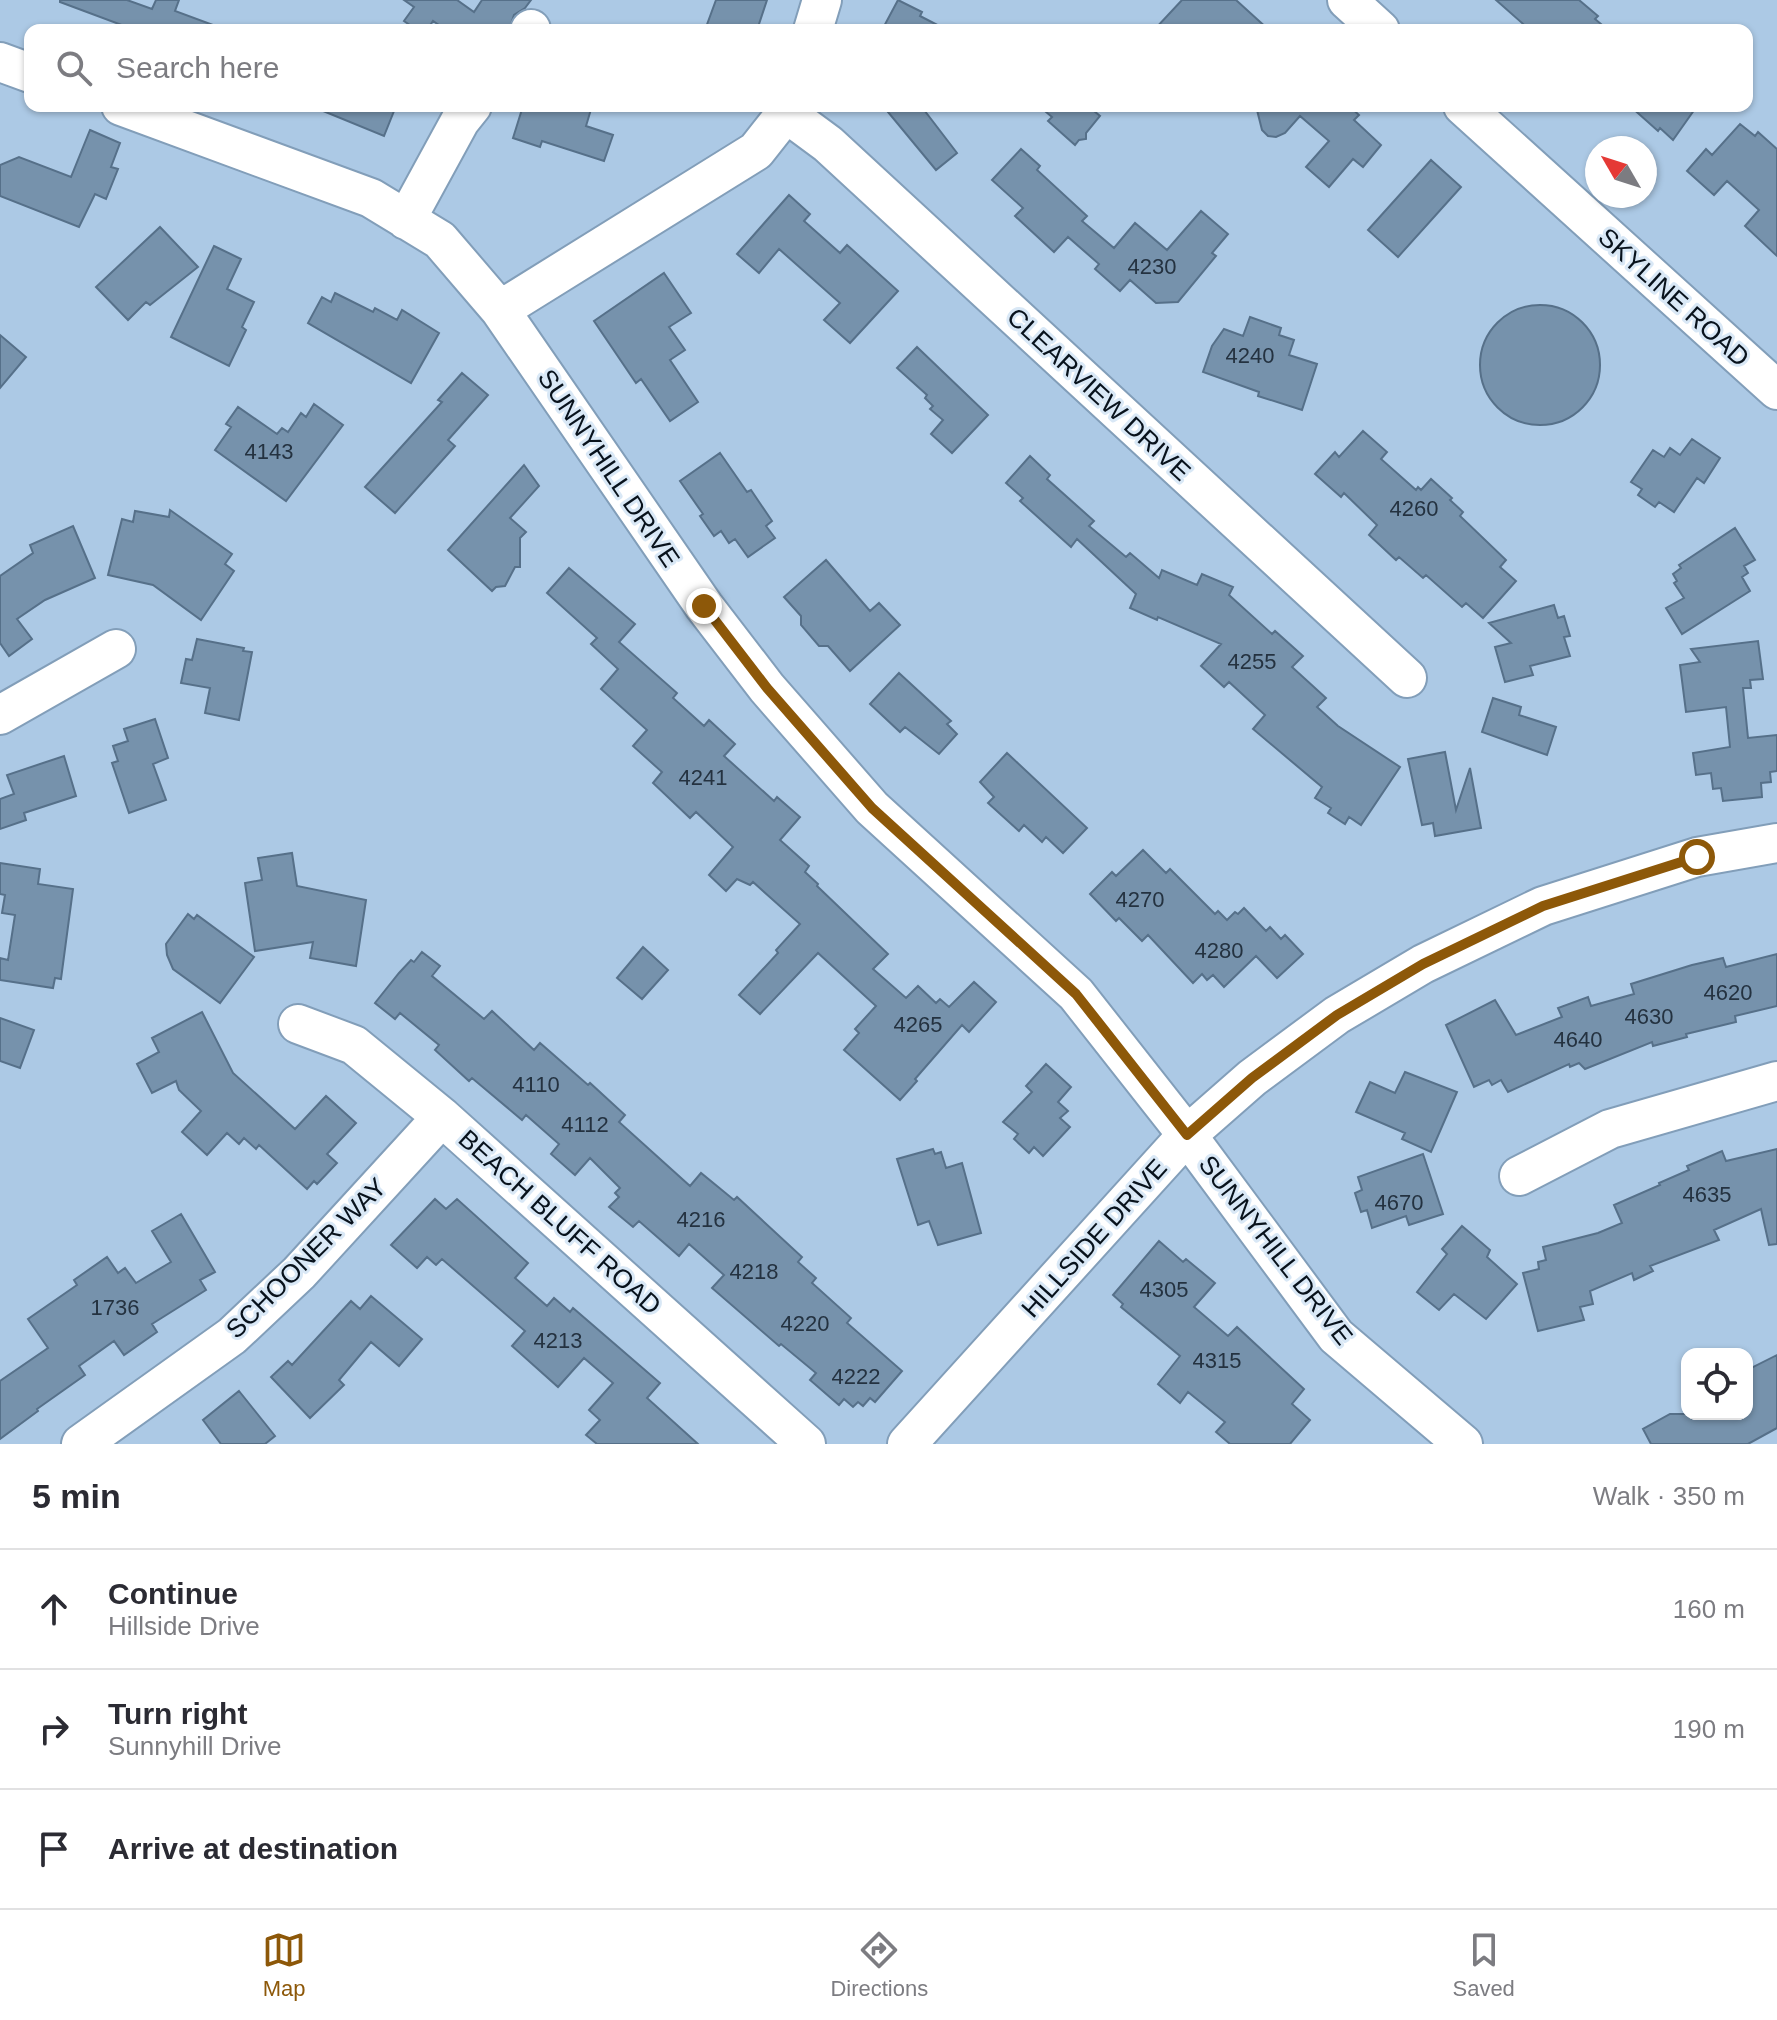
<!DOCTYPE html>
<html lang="en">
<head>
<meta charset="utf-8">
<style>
	body { margin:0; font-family:Helvetica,sans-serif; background:#f7f7f7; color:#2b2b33 }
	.controls { position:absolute; right:24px; bottom:24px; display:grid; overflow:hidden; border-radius:16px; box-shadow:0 2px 6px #0004 }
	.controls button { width:72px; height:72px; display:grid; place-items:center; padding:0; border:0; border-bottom:2px solid #e1e1e2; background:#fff; color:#2b2b33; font:40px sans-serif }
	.compass { position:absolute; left:1585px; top:136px; width:72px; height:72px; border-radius:50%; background:#fff; box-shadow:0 2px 6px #0004; rotate:309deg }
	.stop { position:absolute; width:24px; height:24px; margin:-18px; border:6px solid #8d5809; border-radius:50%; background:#fff }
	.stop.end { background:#8d5809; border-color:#fff; box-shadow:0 2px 8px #0008 }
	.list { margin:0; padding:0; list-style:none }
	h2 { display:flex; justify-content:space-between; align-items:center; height:104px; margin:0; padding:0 32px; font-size:34px }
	h2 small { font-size:26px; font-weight:400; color:#7c7c81 }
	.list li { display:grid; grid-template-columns:52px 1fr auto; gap:24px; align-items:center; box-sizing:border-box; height:120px; padding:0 32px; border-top:2px solid #e1e1e2 }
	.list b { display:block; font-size:30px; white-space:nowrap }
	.list p { margin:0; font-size:26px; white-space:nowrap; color:#7c7c81 }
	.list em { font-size:26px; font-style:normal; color:#7c7c81 }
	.icon { flex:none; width:44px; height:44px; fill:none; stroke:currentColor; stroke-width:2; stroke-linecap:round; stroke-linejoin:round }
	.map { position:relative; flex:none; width:1777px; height:1444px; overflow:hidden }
	.search { position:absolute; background:#fff; box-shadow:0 2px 6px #0004; left:24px; right:24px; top:24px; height:88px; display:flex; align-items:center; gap:20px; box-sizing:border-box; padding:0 28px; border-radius:16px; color:#7c7c81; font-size:30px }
	.sheet { height:464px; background:#fff }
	nav { display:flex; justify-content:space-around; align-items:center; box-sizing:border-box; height:112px; border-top:2px solid #e1e1e2; background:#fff; font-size:22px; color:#7c7c81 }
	nav a { display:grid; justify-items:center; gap:4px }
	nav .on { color:#8d5809 }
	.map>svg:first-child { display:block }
	.building { fill:#7692ac; stroke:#567089; stroke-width:2 }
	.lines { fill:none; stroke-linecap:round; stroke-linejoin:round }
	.minor-casing { stroke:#829eb9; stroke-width:42 }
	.minor { stroke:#fff; stroke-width:38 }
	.route { stroke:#8d5809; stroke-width:10 }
	.labels { text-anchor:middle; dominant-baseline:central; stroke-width:6; stroke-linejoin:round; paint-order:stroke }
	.number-label { font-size:22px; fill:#243240 }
	.street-label { font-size:26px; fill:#08121c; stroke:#d9e8f6 }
</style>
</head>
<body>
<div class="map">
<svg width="1777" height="1444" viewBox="0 0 1777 1444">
	<rect width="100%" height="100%" fill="#acc9e5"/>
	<path class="building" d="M60 0H127L152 9 156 0H179L175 11 221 28 135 30 60 2Z
		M404 0H457L474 12 482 0H531L525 8 514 15 509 30H446L433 21 427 30H417L404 21 414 7Z
		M716 0H767L757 30H705Z
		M898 0 922 12 920 16 947 30H882Z
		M1182 0H1236L1269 30H1154Z
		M1496 0H1579L1598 16 1595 19 1608 30H1530Z
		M311 106H396L384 136Z
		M523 106H592L586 126 613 135 604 161 542 141 540 147 513 138Z
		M883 106H921L957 153 936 170Z
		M1039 106H1088L1100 116 1086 133V139L1079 140 1075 145 1048 121 1052 117Z
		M1256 106H1349L1359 115 1354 120 1381 145 1363 167 1353 159 1329 187 1306 167 1329 141 1300 116 1285 133 1276 137 1268 136 1262 130Z
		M1630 106H1697L1673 140 1660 128 1658 131Z
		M1740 124 1755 136 1758 132 1777 149V256L1745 226 1759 210 1727 181 1714 195 1687 171 1706 149 1712 155Z
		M90 130 120 143 111 167 118 169 106 199 95 194 79 227 0 196V165L19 157 71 177Z
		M1021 149 1040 166 1037 170 1087 216 1082 221 1114 248 1135 223 1167 250 1201 211 1228 234 1212 253 1216 256 1178 302 1156 303 1130 280 1120 291 1095 269 1099 264 1068 237 1054 252 1015 216 1023 208 992 180Z
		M1431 160 1461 187 1398 257 1368 230Z
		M789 195 810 214 804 221 840 253 847 245 898 291 850 343 824 320 840 303 779 249 759 273 737 254Z
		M160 227 198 267 150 305 146 302 128 320 96 287Z
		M214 246 241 259 227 289 254 302 242 327 246 330 229 366 171 337Z
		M664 273 691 313 669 327 685 350 670 360 698 402 670 421 641 379 636 383 594 321Z
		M335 293 373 312 375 308 397 320 402 310 439 333 411 383 308 323 322 297 331 302Z
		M1480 365a60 60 0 1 1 120 0a60 60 0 1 1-120 0Z
		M1250 317 1281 328 1279 335 1294 340 1289 355 1317 364 1302 410 1258 396 1259 392 1203 372 1212 346 1224 329 1243 336Z
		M0 335 26 357 0 388Z
		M917 347 988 415 952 453 931 434 943 420 930 409 933 406 925 398 927 395 897 368Z
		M462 373 488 395 448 440 455 446 395 513 365 487 442 402 438 400Z
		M314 404 343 425 286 501 215 450 231 427 226 424 238 407 277 434 282 428 288 432 301 413 306 417Z
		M1363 431 1387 452 1381 459 1416 490 1418 487 1421 490 1431 479 1452 498 1450 500 1463 512 1460 516 1506 560 1500 567 1516 581 1483 618 1466 603 1462 607 1426 575 1423 578 1399 557 1396 560 1369 535 1377 525 1344 493 1341 497 1315 474 1335 452 1339 457Z
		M1692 439 1720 458 1704 483 1697 478 1674 512 1659 502 1655 507 1638 495 1642 489 1631 482 1653 450 1664 457 1670 448 1680 455Z
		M720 453 747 492 751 490 772 521 766 526 775 538 748 557 735 539 729 543 721 531 714 536 700 516 703 514 680 481Z
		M1030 456 1050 475 1047 479 1094 521 1089 526 1126 557 1130 553 1159 578 1162 570 1197 585 1202 574 1233 587 1229 595 1272 634 1275 631 1303 656 1292 667 1326 698 1317 707 1338 726 1400 767 1361 825 1349 817 1345 824 1328 813 1331 808 1315 798 1322 787 1253 729 1265 715 1229 682 1224 687 1201 666 1221 644 1158 617 1157 620 1130 608 1136 594 1077 539 1071 547 1020 501 1023 498 1006 483Z
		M524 465 539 486 510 518 526 532 520 538V567H515L505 586 496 587 492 591 448 550Z
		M170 510 232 554 225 564 234 571 201 620 153 585 108 575 122 519 133 522 135 511 169 517Z
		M73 526 95 578 45 600 17 619 32 639 9 656 0 643V576L33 553 30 545Z
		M1735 528 1755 560 1744 566 1748 573 1742 577 1750 591 1682 634 1666 608 1684 598 1674 583 1677 581 1673 574 1681 568 1679 565Z
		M826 560 870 611 879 603 900 625 850 671 828 646H819L801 625V616L784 597Z
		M569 568 635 624 619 642 677 693 673 698 704 726 709 720 735 744 724 756 774 801 777 797 800 817 780 840 809 866 805 872 818 884 817 886 888 954 873 969 906 998 918 986 936 1003 940 999 949 1007 974 982 996 1002 969 1032 962 1025 915 1079 917 1081 900 1100 844 1050 859 1033 855 1029 876 1006 818 953 760 1014 739 995 778 953 776 950 800 924 753 882 750 885 737 879 726 891 709 875 733 847 696 812 690 818 653 783 662 772 633 746 647 730 601 689 618 669 591 644 597 638 547 593Z
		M1554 605 1558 618 1564 616 1570 636 1564 637 1570 656 1530 666 1533 675 1505 682 1495 647 1511 643 1489 623Z
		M197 639 244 648 243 651 252 652 239 720 205 713 210 688 181 683 186 659 192 660Z
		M1758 641 1763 679 1750 680 1751 688H1743L1748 738 1777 735V771L1770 772 1771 782 1761 783 1762 797 1723 801 1721 788 1713 789 1711 773 1696 775 1693 753 1730 747 1726 707 1686 712 1680 665 1700 662 1691 649Z
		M899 673 951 721 947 724 957 734 939 754 905 727 900 732 870 704Z
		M1493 698 1521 707 1519 715 1556 727 1547 755 1482 732Z
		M155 719 168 758 153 764 166 800 129 813 112 763 118 761 113 746 128 741 124 729Z
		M1445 752 1456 810 1470 768 1481 828 1435 836 1433 823 1422 825 1408 759Z
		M1007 753 1087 828 1063 853 1046 837 1042 842 1024 825 1019 831 988 803 994 797 980 782Z
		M64 756 76 796 24 813 26 820 0 829V799L14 794 7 775Z
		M1143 850 1166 873 1170 869 1215 914 1218 911 1227 920 1235 912 1238 914 1244 908 1266 931 1270 927 1281 939 1285 935 1303 954 1277 978 1256 956 1224 987 1213 975 1207 980 1202 974 1193 983 1148 935 1142 941 1119 918 1116 921 1090 894 1112 872 1116 876Z
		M292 853 297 886 366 900 356 966 310 958 313 942 255 951 245 883 262 880 258 858Z
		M0 863 40 869 38 884 73 889 61 979 55 978 53 988 0 980V958L8 960 15 915 2 913 5 895 0 894Z
		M188 914 194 919 197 915 254 957 220 1003 173 969 167 955 166 944Z
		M643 947 668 970 642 999 617 978Z
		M422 952 440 966 432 976 484 1019 492 1011 534 1050 540 1043 588 1085 590 1083 625 1115 619 1122 690 1186 701 1173 734 1200 737 1197 802 1257 798 1262 816 1278 812 1283 851 1318 847 1323 902 1371 875 1402 870 1398 863 1406 858 1402 853 1407 844 1399 839 1405 810 1380 816 1373 781 1344 779 1346 712 1288 724 1275 689 1244 679 1256 639 1221 633 1227 609 1207 619 1197 615 1193 620 1188 590 1158 575 1175 551 1154 559 1144 526 1115 522 1120 472 1078 469 1081 435 1050 439 1045 400 1013 395 1019 375 1003 399 973 411 960 414 962Z
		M1777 954V1006L1735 1016 1736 1022 1686 1034 1687 1037 1653 1046 1652 1042 1585 1069 1579 1063 1570 1067 1569 1064 1508 1092 1501 1080 1492 1085 1489 1080 1474 1087 1446 1025 1495 1000 1516 1035 1562 1017 1558 1008 1588 997 1591 1006 1634 994 1631 984 1692 965 1723 958 1726 967Z
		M202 1012 233 1073 295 1129 326 1096 356 1123 327 1154 337 1163 317 1184 314 1181 307 1189 259 1145 256 1149 244 1138 239 1144 227 1133 207 1155 182 1132 201 1111 179 1090 176 1081 152 1093 137 1064 159 1052 152 1038Z
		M0 1018 34 1030 20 1068 0 1061Z
		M1046 1064 1071 1087 1058 1102 1068 1111 1060 1118 1070 1127 1043 1156 1034 1147 1029 1153 1014 1139 1018 1134 1003 1122 1032 1092 1026 1086Z
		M1405 1072 1457 1092 1431 1152 1402 1139 1405 1133 1356 1112 1370 1082 1395 1093Z
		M933 1149 935 1154 941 1152 946 1168 962 1163 981 1233 938 1245 929 1221 918 1225 897 1159Z
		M1777 1149V1244L1769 1245 1761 1209 1714 1230 1719 1240 1650 1266 1653 1271 1634 1280 1632 1273 1590 1291 1593 1304 1580 1307 1584 1320 1538 1331 1523 1273 1539 1269 1538 1262 1546 1260 1543 1247 1598 1233 1622 1223 1614 1205 1660 1185 1659 1183 1689 1170 1687 1166 1722 1151 1726 1161Z
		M1423 1154 1443 1214 1409 1225 1406 1216 1372 1228 1367 1210 1361 1212 1355 1193 1362 1190 1358 1177Z
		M435 1199 446 1209 457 1199 528 1263 515 1278 547 1306 554 1298 570 1312 573 1308 660 1383 647 1398 698 1444H597L586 1435 600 1420 589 1410 613 1383 584 1358 558 1387 512 1346 525 1331 442 1259 436 1265 427 1257 417 1268 391 1245Z
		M181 1214 215 1272 200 1280 206 1290 152 1324 157 1332 124 1355 114 1341 79 1366 85 1375 37 1409 38 1411 0 1439V1381L48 1348 28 1319 77 1285 74 1280 107 1257 118 1273 125 1268 136 1283 171 1262 152 1231Z
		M1462 1226 1490 1250 1487 1257 1517 1284 1486 1319 1454 1294 1439 1310 1417 1292 1447 1254 1442 1249Z
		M1159 1241 1183 1262 1186 1259 1215 1283 1194 1307 1228 1336 1237 1327 1304 1389 1292 1404 1310 1420 1290 1444H1230L1216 1432 1225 1422 1188 1392 1180 1403 1158 1384 1180 1356 1121 1307 1123 1304 1113 1295Z
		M371 1296 422 1339 399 1366 371 1342 339 1380 344 1385 310 1418 271 1377 288 1361 292 1365 351 1301 360 1309Z
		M1777 1355V1428L1748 1444H1651L1643 1429 1670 1414H1747V1370Z
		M239 1391 275 1436 265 1444H221L203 1420Z"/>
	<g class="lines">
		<g class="minor-casing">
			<path id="minor" d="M1347 0 1380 30
				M530 30 531 29
				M813 30 822 0
				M0 62 30 73
				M121 106 371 198 440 240 500 310 704 606 767 688 872 808 1076 994 1187 1135 1336 1336 1463 1444
				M1463 106 1777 390
				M786 113 828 144 1407 678
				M406 220 460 121 472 106
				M500 310 756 151 786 113 789 106
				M0 715 116 649
				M298 1024 354 1045 442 1117 806 1444
				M1519 1176 1610 1129 1777 1081
				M81 1444 232 1336 299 1273 442 1117
				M907 1444 1187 1135 1252 1078 1337 1015 1423 964 1543 906 1697 857 1777 843"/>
		</g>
		<use href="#minor" class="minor"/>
	</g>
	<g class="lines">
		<path class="route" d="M704 606 767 688 872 808 1076 994 1187 1135 1252 1078 1337 1015 1423 964 1543 906 1697 857"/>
	</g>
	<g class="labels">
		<g class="number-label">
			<text x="1152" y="266">4230</text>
			<text x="1250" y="355">4240</text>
			<text x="269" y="451">4143</text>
			<text x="1414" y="508">4260</text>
			<text x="1252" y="661">4255</text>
			<text x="703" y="777">4241</text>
			<text x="1140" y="899">4270</text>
			<text x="1219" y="950">4280</text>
			<text x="1728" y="992">4620</text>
			<text x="1649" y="1016">4630</text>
			<text x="918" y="1024">4265</text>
			<text x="1578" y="1039">4640</text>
			<text x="536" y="1084">4110</text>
			<text x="585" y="1124">4112</text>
			<text x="1707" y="1194">4635</text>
			<text x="1399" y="1202">4670</text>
			<text x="701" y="1219">4216</text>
			<text x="754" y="1271">4218</text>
			<text x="1164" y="1289">4305</text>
			<text x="115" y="1307">1736</text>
			<text x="805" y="1323">4220</text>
			<text x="558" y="1340">4213</text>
			<text x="1217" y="1360">4315</text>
			<text x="856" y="1376">4222</text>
		</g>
		<g class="street-label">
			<text transform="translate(1674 297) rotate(42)">SKYLINE ROAD</text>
			<text transform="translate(1099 394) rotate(43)">CLEARVIEW DRIVE</text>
			<text transform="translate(609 468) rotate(56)">SUNNYHILL DRIVE</text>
			<text transform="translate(560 1222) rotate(42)">BEACH BLUFF ROAD</text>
			<text transform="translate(1094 1238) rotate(-48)">HILLSIDE DRIVE</text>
			<text transform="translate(1276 1250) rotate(52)">SUNNYHILL DRIVE</text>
			<text transform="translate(306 1258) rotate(-45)">SCHOONER WAY</text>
		</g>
	</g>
</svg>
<div class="controls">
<button><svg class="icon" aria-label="locate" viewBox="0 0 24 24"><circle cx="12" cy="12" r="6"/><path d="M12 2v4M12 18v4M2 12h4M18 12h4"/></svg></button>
</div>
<svg class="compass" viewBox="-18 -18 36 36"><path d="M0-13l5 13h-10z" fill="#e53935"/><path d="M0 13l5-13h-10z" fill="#7c7c81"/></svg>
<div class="stop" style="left:1697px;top:857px"></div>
<div class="stop end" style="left:704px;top:606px"></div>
<div class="search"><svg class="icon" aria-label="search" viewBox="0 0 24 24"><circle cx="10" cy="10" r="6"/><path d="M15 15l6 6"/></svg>Search here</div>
</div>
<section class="sheet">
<h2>5 min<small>Walk · 350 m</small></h2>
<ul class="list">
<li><svg class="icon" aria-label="ahead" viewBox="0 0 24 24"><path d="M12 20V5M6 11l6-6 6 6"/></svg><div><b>Continue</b><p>Hillside Drive</p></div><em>160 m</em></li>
<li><svg class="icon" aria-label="right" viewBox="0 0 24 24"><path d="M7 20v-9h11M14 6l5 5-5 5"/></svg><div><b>Turn right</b><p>Sunnyhill Drive</p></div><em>190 m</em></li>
<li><svg class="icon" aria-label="arrive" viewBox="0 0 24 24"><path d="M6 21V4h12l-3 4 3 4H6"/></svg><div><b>Arrive at destination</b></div></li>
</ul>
</section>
<nav>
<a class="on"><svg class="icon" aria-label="map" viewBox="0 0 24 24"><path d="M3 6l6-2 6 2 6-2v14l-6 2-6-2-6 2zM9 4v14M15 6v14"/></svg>Map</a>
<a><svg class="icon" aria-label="directions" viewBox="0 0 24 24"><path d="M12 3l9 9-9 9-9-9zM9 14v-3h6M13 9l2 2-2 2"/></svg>Directions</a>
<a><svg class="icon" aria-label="saved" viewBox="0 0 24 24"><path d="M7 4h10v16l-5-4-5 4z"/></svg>Saved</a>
</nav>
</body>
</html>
